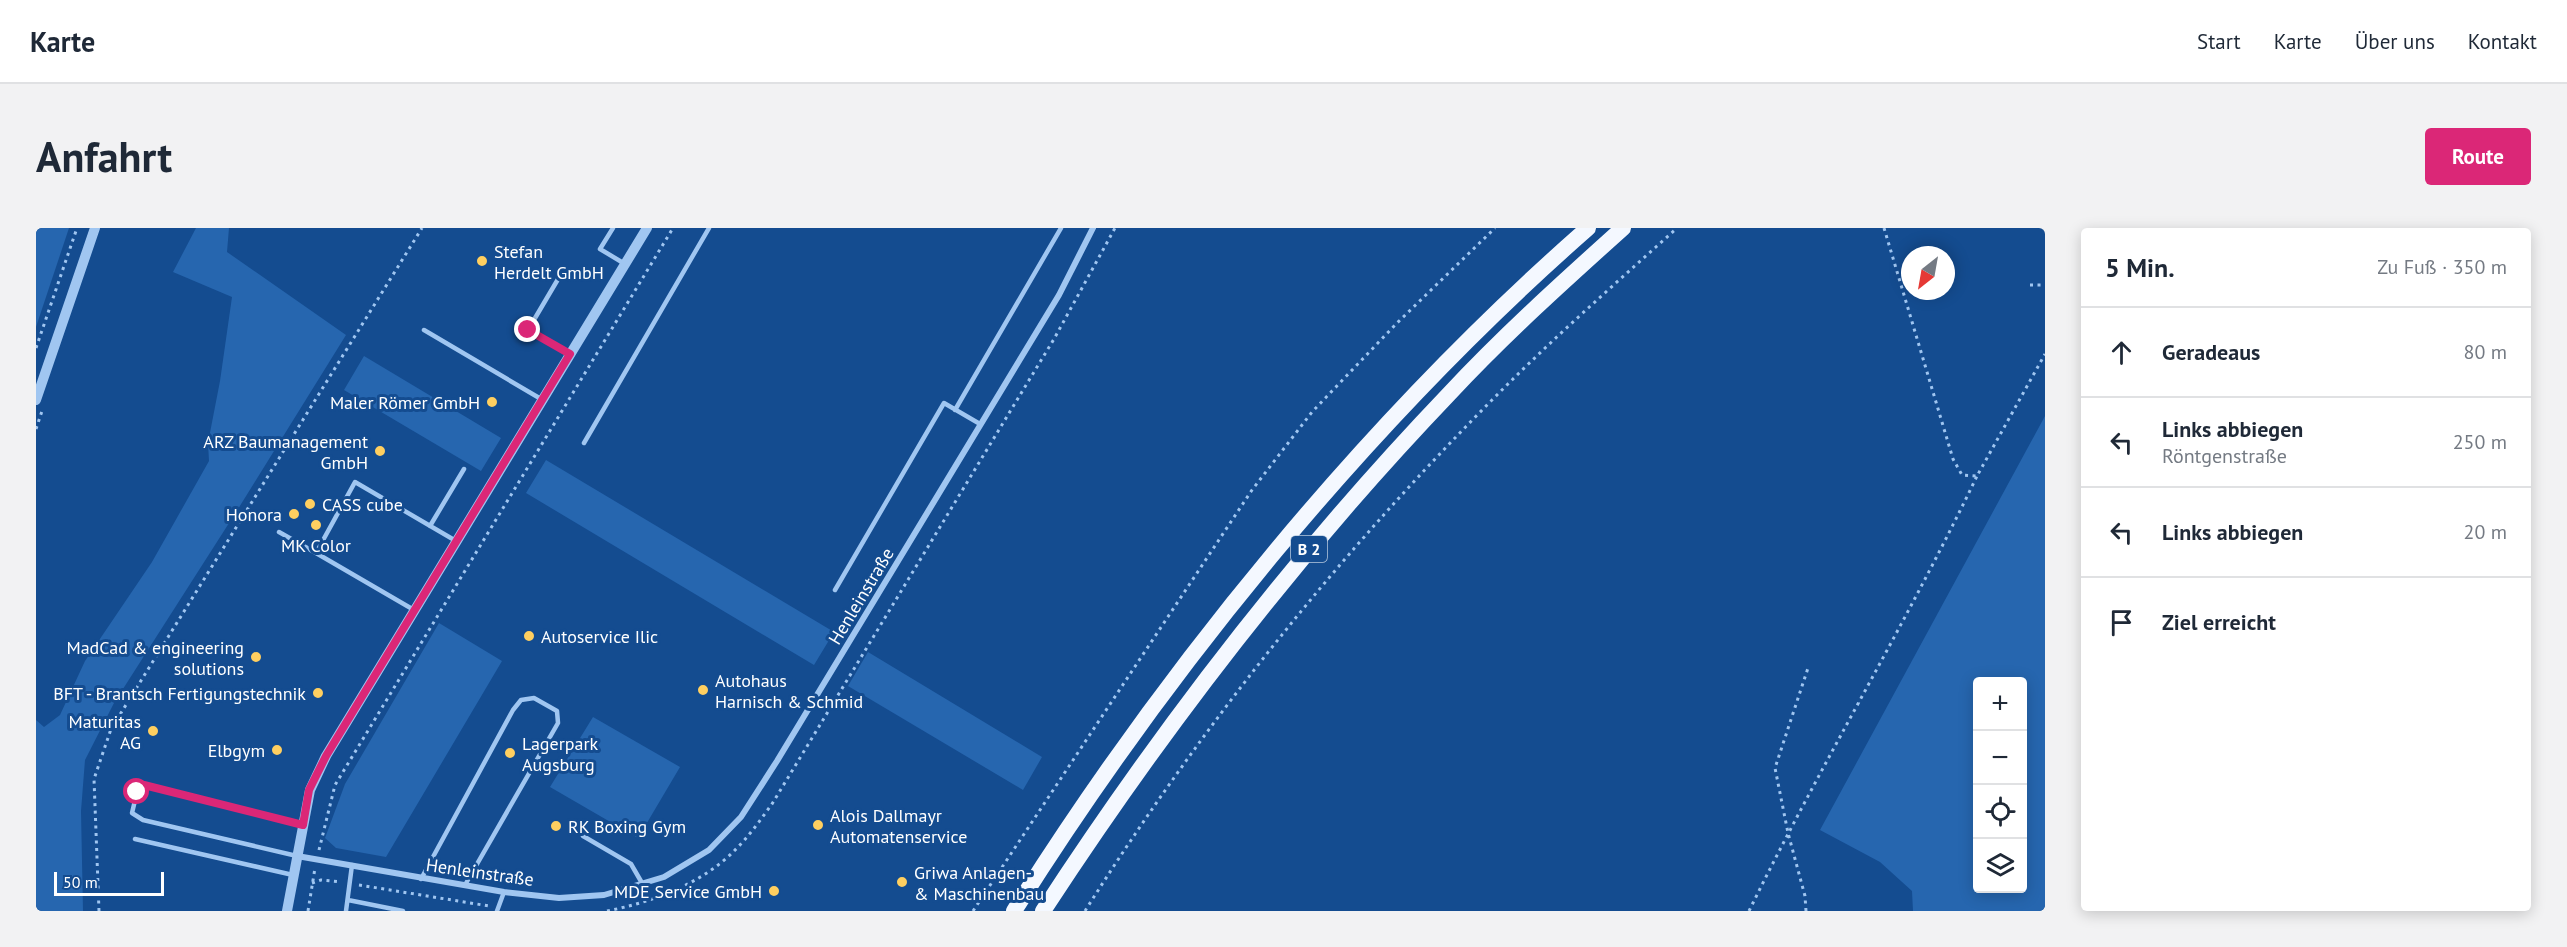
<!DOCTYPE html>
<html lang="de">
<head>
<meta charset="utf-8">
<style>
	body { margin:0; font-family:"PT Sans",sans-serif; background:#f2f2f3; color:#1f2937 }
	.controls { position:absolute; right:18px; bottom:18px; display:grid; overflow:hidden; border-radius:6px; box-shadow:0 3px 15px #0003 }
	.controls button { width:54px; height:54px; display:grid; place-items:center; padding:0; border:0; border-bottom:2px solid #e0e1e3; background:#fff; color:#1f2937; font:30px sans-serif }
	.compass { position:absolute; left:1865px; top:18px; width:54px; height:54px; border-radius:50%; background:#fff; box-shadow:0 3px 15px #0003; rotate:211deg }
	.scale { position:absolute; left:18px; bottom:15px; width:110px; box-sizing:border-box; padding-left:6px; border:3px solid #fff; border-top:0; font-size:16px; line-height:21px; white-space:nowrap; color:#fff; -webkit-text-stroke:4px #144c90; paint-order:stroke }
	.stop { position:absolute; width:18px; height:18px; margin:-14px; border:4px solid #db2777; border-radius:50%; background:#fff }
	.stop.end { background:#db2777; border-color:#fff; box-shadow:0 2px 6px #0008 }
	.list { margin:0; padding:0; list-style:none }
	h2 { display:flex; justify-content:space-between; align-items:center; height:78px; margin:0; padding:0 24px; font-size:26px }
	h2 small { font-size:20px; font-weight:400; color:#747a83 }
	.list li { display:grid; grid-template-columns:39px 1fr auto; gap:18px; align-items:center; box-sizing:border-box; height:90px; padding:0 24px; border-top:2px solid #e0e1e3 }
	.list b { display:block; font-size:22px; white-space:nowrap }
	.list p { margin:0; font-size:20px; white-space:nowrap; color:#747a83 }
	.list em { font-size:20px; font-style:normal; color:#747a83 }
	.icon { flex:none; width:33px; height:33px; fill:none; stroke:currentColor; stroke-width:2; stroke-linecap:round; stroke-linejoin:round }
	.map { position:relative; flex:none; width:2009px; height:683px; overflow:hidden; border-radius:6px }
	header { display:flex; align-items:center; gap:36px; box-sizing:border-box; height:84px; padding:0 30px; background:#fff; border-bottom:2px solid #e0e1e3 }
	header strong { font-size:28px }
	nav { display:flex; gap:33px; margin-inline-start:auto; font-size:21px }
	.intro { display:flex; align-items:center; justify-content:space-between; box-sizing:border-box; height:144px; padding:0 36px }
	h1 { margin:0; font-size:42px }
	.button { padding:15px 27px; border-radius:6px; background:#db2777; color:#fff; font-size:21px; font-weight:700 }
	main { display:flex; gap:36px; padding:0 36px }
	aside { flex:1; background:#fff; border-radius:6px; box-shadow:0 3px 15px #0003 }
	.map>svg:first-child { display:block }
	.green { fill:#2666af; fill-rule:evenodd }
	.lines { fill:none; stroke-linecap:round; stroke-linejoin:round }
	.path { stroke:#a0c6f1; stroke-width:3; stroke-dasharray:3 4.5; stroke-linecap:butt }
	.service { stroke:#a0c6f1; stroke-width:4.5 }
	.minor { stroke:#a0c6f1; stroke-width:6 }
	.tertiary { stroke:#a0c6f1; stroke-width:10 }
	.trunk { stroke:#f4f8ff; stroke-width:16 }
	.route { stroke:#db2777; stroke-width:8 }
	.poi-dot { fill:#ffcf60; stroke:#144c90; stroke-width:2 }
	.labels { text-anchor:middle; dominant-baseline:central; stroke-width:6; stroke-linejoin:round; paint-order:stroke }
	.shield { fill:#144c90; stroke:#b8c9de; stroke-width:1.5 }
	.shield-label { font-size:16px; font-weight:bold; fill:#fff }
	.poi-label { font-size:18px; fill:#fff; stroke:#144c90; text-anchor:start }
	.street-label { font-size:18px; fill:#fff; stroke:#144c90 }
</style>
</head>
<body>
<header>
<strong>Karte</strong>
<nav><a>Start</a><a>Karte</a><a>Über uns</a><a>Kontakt</a></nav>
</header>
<div class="intro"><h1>Anfahrt</h1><a class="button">Route</a></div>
<main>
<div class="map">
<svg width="2009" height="683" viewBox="0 0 2009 683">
	<rect width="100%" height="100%" fill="#144c90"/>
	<path class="green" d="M0 0H33L0 99Z
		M160 0H193L191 24 310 107 202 281 78 475 49 532 45 583 47 683H0V492L8 499 24 487 49 433 116 334 173 233 172 215 184 153 196 69 137 44Z
		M328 128 465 210 445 243 308 162Z
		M2009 188V683H1877L1876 663 1844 634 1784 602ZM1942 454H1986V660H1942Z
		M510 232 798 404 778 437 490 265Z
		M403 395 466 433 350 629 300 620 289 610 309 556Z
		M832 424 1006 529 987 562 812 458Z
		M557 489 644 539 602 610 514 559Z"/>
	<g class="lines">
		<path class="path" d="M1848 0 1917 231 1926 247 1941 248 2009 126
			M1994 57H2009
			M0 120 41 0
			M0 201 6 183
			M283 622 299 557 637 0
			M276 655 285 652 305 654
			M323 657 453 678
			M63 683 58 551 75 501 386 0
			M272 683 279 640
			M571 683C617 674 668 655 701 620 714 607 725 591 736 576L1018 111 1079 0
			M937 683 1216 262 1276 184 1361 95 1459 0
			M1049 683C1166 497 1303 326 1457 171 1516 111 1579 56 1641 0
			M1713 683C1785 536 1870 396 1941 248
			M1770 683 1769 668 1752 605 1739 540 1772 440"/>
		<path class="service" d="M577 0 564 21 589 36
			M528 41 492 102 534 126
			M388 102 505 171
			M919 182 1025 0
			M548 215 673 0
			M394 298 428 241
			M243 304 280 325
			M799 362 908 175 944 196
			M378 382 280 325 319 254 420 313
			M547 608 595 636 606 655
			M99 611 257 647
			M261 628 107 592 96 585 101 564 108 557 267 597
			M385 651 477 482 485 472 498 470 521 483 522 495 429 657
			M312 672 367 683
			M310 683 316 637
			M461 683 468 664"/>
		<path class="minor" d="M261 628 468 664 523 670 568 667 628 649 673 622 705 589 741 533 1023 67 1057 0"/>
		<path class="tertiary" d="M0 172 59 0
			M251 683 274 562 290 528 611 0"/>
		<path class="trunk" d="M978 683C1133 437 1333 192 1552 0
			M1007 683C1127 499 1261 325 1413 166 1468 107 1528 53 1587 0"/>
	</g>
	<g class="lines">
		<path class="route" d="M101 564 108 557 267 597 273 562 290 528 534 126 492 102"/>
	</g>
	<g class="poi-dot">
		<circle cx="446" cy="33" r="6"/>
		<circle cx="456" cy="174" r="6"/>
		<circle cx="344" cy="223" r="6"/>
		<circle cx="274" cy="276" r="6"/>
		<circle cx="258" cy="286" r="6"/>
		<circle cx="280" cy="297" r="6"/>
		<circle cx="493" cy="408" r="6"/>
		<circle cx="220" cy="429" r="6"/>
		<circle cx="667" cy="462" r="6"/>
		<circle cx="282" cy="465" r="6"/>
		<circle cx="117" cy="503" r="6"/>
		<circle cx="241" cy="522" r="6"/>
		<circle cx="474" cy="525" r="6"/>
		<circle cx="782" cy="597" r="6"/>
		<circle cx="520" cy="598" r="6"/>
		<circle cx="866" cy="654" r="6"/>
		<circle cx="738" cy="663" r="6"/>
	</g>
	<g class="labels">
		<rect class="shield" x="1255" y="308" width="36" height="26" rx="4.5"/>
		<g class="shield-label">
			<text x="1273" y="321">B 2</text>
		</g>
		<g class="poi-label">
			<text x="458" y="23">Stefan<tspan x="458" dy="21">Herdelt GmbH</tspan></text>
			<text x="444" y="174" text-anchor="end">Maler Römer GmbH</text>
			<text x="332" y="213" text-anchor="end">ARZ Baumanagement<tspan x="332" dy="21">GmbH</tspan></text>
			<text x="286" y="276">CASS cube</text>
			<text x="246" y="286" text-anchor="end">Honora</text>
			<text x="280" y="317" text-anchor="middle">MK Color</text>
			<text x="505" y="408">Autoservice Ilic</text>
			<text x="208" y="419" text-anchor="end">MadCad &amp; engineering<tspan x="208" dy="21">solutions</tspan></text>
			<text x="679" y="452">Autohaus<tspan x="679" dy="21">Harnisch &amp; Schmid</tspan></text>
			<text x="270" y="465" text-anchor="end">BFT - Brantsch Fertigungstechnik</text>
			<text x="105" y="493" text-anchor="end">Maturitas<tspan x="105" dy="21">AG</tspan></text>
			<text x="486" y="515">Lagerpark<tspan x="486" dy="21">Augsburg</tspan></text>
			<text x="229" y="522" text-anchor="end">Elbgym</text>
			<text x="794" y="587">Alois Dallmayr<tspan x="794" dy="21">Automatenservice</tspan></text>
			<text x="532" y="598">RK Boxing Gym</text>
			<text x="878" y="644">Griwa Anlagen-<tspan x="878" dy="21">&amp; Maschinenbau</tspan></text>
			<text x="726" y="663" text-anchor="end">MDE Service GmbH</text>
		</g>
		<g class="street-label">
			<text transform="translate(825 368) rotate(-59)">Henleinstraße</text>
			<text transform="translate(444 644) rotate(8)">Henleinstraße</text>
		</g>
	</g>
</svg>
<div class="controls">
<button>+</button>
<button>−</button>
<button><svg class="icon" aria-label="locate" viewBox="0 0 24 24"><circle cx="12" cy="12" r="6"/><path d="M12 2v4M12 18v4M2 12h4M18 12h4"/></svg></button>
<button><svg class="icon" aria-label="layers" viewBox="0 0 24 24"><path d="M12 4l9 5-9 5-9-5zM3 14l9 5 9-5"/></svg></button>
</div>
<svg class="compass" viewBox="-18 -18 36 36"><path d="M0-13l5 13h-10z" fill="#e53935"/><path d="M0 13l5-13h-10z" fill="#747a83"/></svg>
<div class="scale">50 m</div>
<div class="stop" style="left:101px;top:564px"></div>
<div class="stop end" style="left:492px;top:102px"></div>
</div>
<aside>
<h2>5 Min.<small>Zu Fuß · 350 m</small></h2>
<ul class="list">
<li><svg class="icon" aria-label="ahead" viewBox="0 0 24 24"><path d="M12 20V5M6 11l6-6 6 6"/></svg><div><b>Geradeaus</b></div><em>80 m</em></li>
<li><svg class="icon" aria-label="left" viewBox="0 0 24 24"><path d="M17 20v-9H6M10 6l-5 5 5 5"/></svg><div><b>Links abbiegen</b><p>Röntgenstraße</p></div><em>250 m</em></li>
<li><svg class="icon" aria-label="left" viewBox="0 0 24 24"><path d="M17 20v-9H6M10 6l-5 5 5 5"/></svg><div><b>Links abbiegen</b></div><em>20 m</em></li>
<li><svg class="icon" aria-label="arrive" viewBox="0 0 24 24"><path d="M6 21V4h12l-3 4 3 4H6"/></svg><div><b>Ziel erreicht</b></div></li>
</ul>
</aside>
</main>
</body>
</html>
